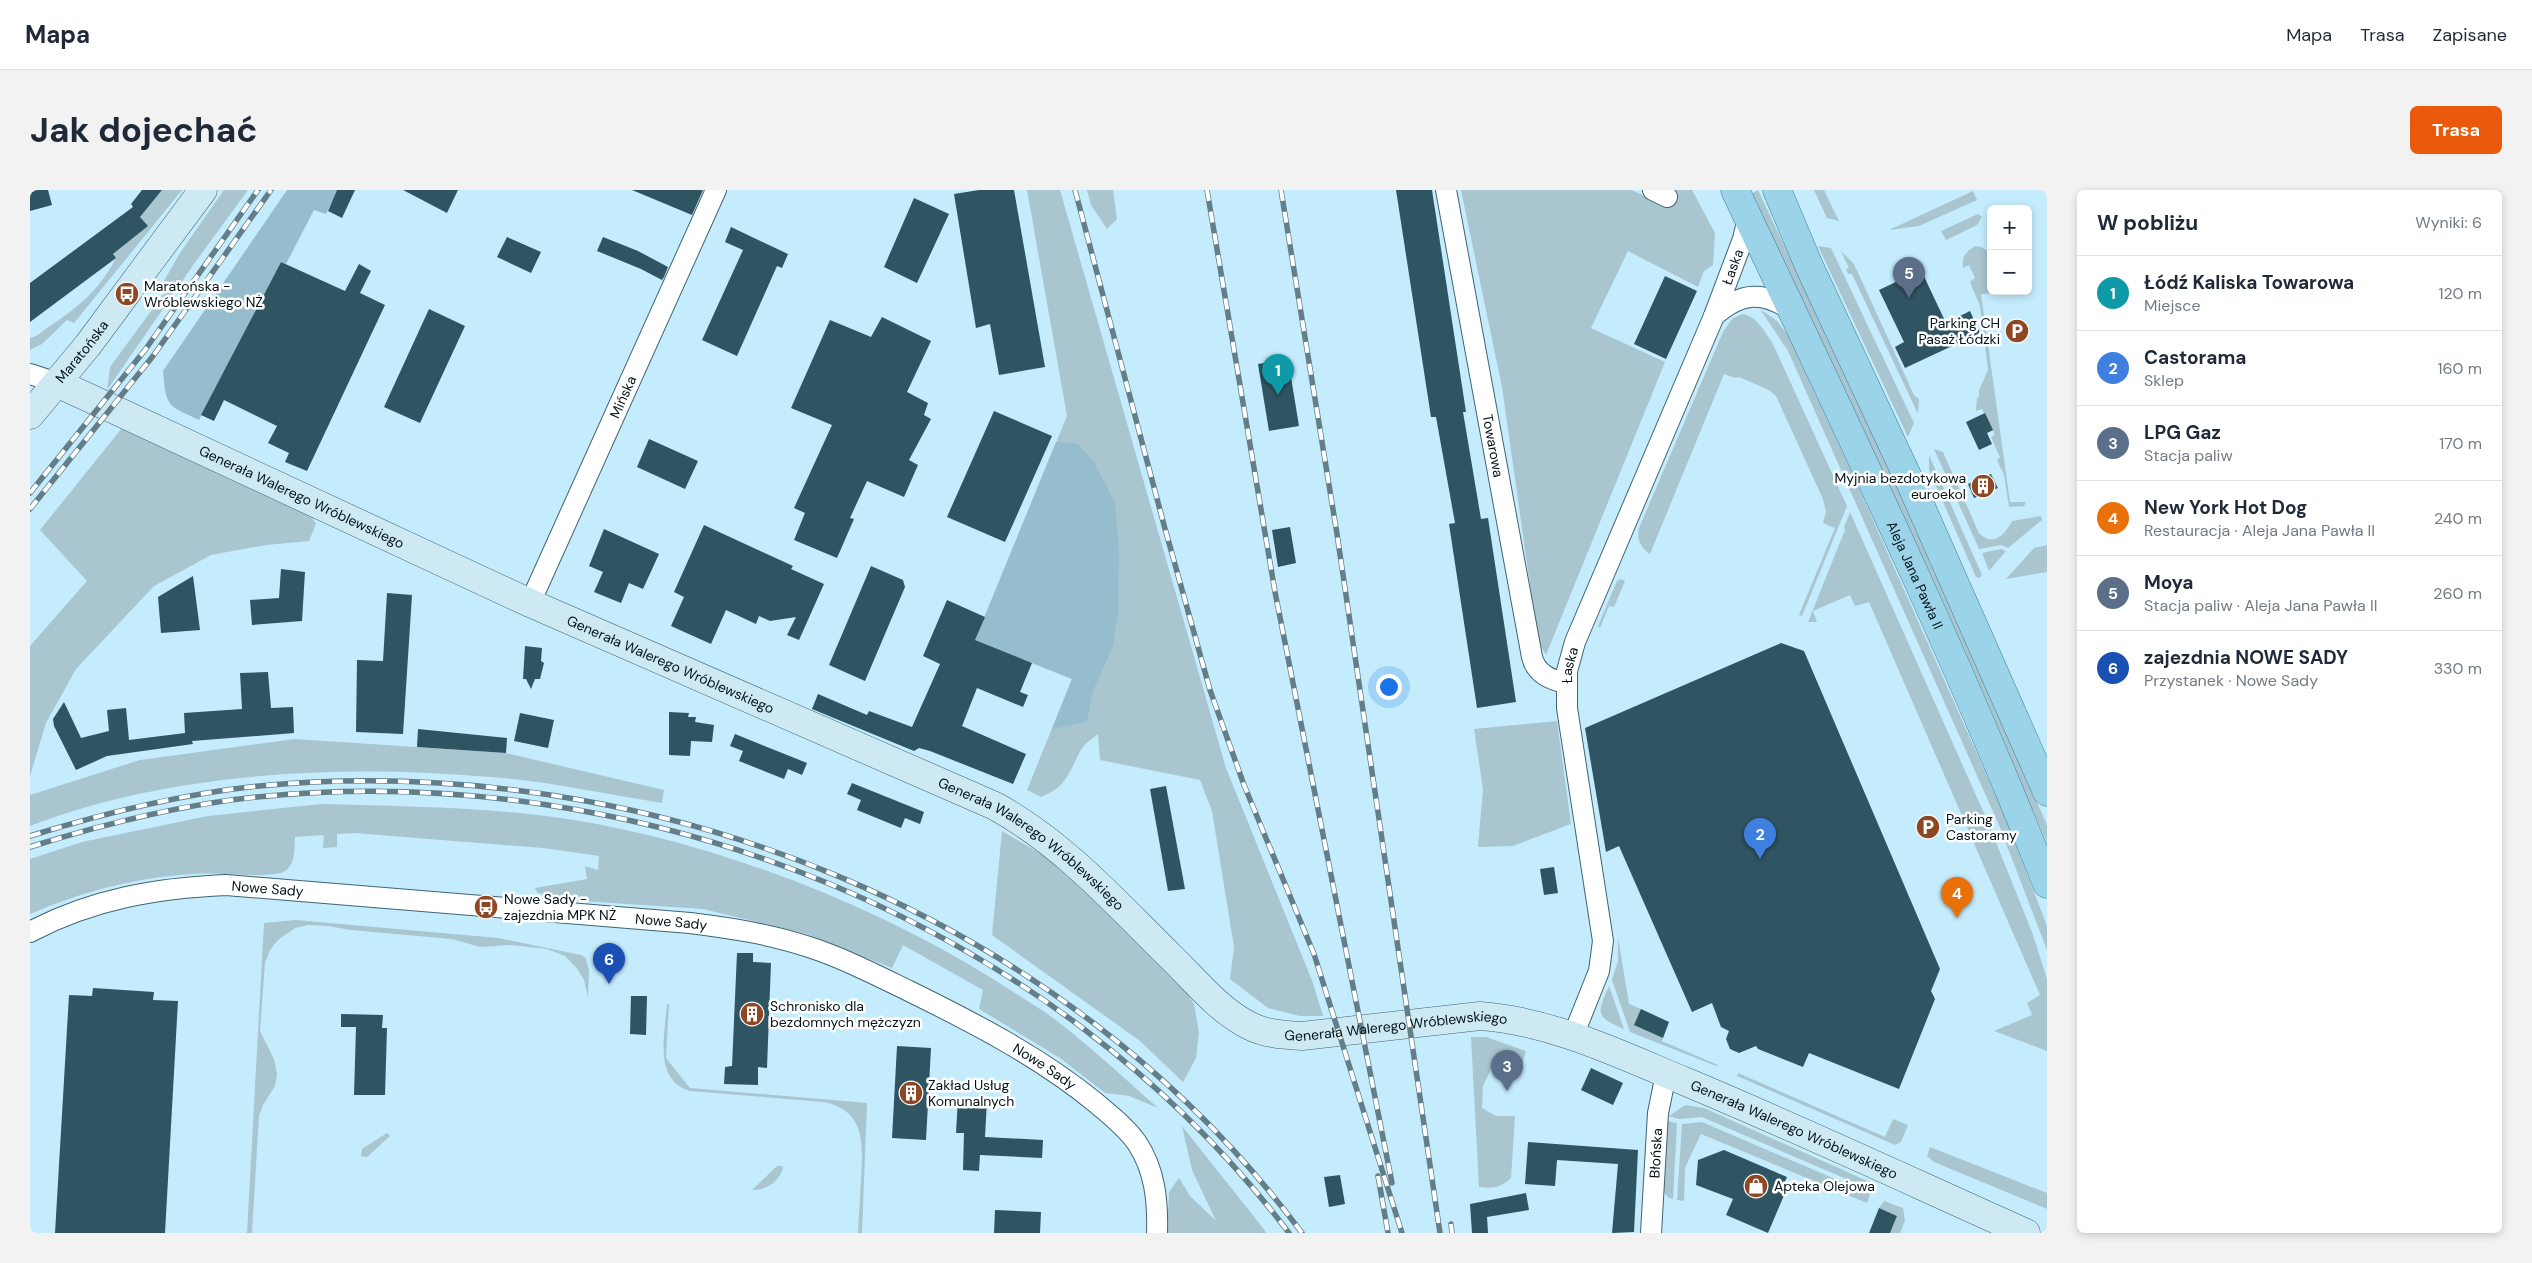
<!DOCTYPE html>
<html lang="pl">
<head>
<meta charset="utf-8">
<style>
	body { margin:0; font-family:"DM Sans",sans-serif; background:#f2f2f3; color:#1f2937 }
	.controls { position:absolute; right:15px; top:15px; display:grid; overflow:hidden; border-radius:8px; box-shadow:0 2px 8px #0003 }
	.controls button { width:45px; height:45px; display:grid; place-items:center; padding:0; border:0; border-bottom:1px solid #e0e1e3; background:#fff; color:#1f2937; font:25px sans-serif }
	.you { position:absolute; left:1358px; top:496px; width:18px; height:18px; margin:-12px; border:4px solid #fff; border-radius:50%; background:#1a73e8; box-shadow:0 0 0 8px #1a73e833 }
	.badge { display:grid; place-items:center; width:32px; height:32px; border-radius:50%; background:#ea580c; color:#fff; font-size:16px; font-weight:700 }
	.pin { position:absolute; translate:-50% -41px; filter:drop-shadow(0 1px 2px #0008) }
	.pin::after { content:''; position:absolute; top:26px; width:18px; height:15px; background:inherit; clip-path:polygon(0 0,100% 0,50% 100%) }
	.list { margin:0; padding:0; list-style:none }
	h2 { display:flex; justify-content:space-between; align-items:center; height:65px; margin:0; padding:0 20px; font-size:21px }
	h2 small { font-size:16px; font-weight:400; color:#747a83 }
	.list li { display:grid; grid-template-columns:32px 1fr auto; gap:15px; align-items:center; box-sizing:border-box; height:75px; padding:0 20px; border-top:1px solid #e0e1e3 }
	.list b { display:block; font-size:19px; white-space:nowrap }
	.list p { margin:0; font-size:16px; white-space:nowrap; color:#747a83 }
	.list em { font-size:16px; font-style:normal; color:#747a83 }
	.map { position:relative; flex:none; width:2017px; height:1043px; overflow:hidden; border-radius:8px }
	header { display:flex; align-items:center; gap:30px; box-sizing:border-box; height:70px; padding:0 25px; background:#fff; border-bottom:1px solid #e0e1e3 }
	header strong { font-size:24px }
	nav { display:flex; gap:28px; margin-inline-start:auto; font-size:18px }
	.intro { display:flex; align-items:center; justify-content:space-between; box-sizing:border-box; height:120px; padding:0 30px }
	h1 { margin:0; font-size:35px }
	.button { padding:12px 22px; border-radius:8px; background:#ea580c; color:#fff; font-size:18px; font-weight:700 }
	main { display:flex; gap:30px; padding:0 30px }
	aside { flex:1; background:#fff; border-radius:8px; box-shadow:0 2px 8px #0003 }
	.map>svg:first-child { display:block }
	.green { fill:#a9c5d0 }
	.forest { fill:#95bdcd }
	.building { fill:#2f5462 }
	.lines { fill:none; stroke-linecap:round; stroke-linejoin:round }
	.street-casing { stroke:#406473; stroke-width:22 }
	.secondary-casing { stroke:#406473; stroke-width:29 }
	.primary-casing { stroke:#3b7d96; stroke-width:29 }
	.street { stroke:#fff; stroke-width:20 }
	.secondary { stroke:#cde9f4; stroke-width:28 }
	.primary { stroke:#9bd4e9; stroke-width:28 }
	.rail-casing { stroke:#637e89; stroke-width:5.5 }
	.rail { stroke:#fff; stroke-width:4; stroke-dasharray:11; stroke-linecap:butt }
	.labels { text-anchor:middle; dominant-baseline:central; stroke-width:5; stroke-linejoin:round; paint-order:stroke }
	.street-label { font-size:14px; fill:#041217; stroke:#fff }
	.poi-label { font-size:14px; fill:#041217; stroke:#fff; text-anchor:start }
</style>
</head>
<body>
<header>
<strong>Mapa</strong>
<nav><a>Mapa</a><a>Trasa</a><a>Zapisane</a></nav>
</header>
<div class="intro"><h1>Jak dojechać</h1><a class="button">Trasa</a></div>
<main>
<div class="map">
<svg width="2017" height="1043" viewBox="0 0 2017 1043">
	<rect width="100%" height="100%" fill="#c4ecfd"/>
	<path class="green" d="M132 0H152L44 133 37 130 12 154 0 160V148L6 146C41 121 65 108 86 68L83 64 118 36 110 27Z
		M194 0H218L164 74 77 200 80 177 135 102 130 98 150 63Z
		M997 0H1030L1196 578 1283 793 1293 826H1270L1238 818 1200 789 1204 757 1182 621 1170 590 1070 570 1068 544C1062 549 1054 554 1051 560 1038 583 1038 596 1011 607L997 600 1042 489 945 450 1037 226Z
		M1057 0H1083L1087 29 1077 39 1061 15Z
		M1431 0H1601L1640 17 1645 3 1639 0H1662L1685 43 1683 75 1674 81 1668 97 1598 61 1561 138 1635 172 1516 465 1508 451 1472 197Z
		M1728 0 1858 276 2017 635V652L1851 278 1721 4Z
		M1784 0H1794L1809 31 1797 28Z
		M1943 1 1947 10 1889 36 1859 40Z
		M1948 24 1952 27 1947 35 1916 50 1911 41Z
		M1788 56 1801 58 1884 233 1878 247Z
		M1945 56 1951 57 1961 63V101L1964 103 1951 104 1980 312H1996L1994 316 1979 317 1974 285 1967 270 1970 267 1961 247 1965 245 1952 219 1946 221 1947 207 1949 208V200L1958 180 1950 116 1940 92 1945 88 1939 75 1933 78C1932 67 1935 62 1945 56Z
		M1811 61 1824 74 1884 205 1889 209 1888 224 1822 84H1818L1816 79 1819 78Z
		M1730 119 1747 131 1757 144 1827 294 1976 629 2017 736V760L1969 635 1758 161Z
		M1712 124C1727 126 1735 142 1743 154L1817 316 1772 426 1769 425 1805 338 1793 333 1796 322 1793 309 1746 206 1739 200 1709 187 1705 188 1694 184 1620 364C1611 358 1606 349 1609 338L1693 142 1702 129Z
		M92 238 279 323 286 334 279 351 236 355 181 365 124 396 46 479 16 533 0 586V456L57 391 10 340Z
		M1904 259 1913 262 1949 343C1964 358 1975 344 1982 331L2011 326 2012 330 1978 358 1971 355 1949 359Z
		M1899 265 1952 385 1950 388 1946 387 1899 280Z
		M1820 322 1957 630 2002 742 2017 789V861L1964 841 2002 825 1997 813 2010 805 1839 412 1825 416 1820 405 1783 421 1787 432H1778L1815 340 1814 337Z
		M2017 355V382L1976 389 2004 358Z
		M1971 359 1976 361 1959 381 1952 363Z
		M1591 389 1595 391 1584 417 1579 416 1570 438 1568 436 1587 391Z
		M1527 531 1541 634 1483 656 1448 657 1453 599 1444 539Z
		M265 549 476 563 634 600 632 613C575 604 517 591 460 587 312 574 139 582 0 636V605L110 570Z
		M291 614C366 616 441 617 516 626 671 646 846 713 977 798 994 809 1012 819 1027 831 1062 858 1095 889 1128 918L1099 906 1075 903 1030 868 949 819 953 800 873 755 862 778 777 744 673 719 521 709 507 702 505 698 557 689 555 676 568 680 569 666 513 658 324 643 307 644V657L293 658 294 645 265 647C264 661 266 677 251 683 223 688 192 682 163 684 107 687 51 702 0 724V669L52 652 178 626Z
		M972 641 1028 674 1148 790 1164 814 1169 842 1166 868 1153 892 1110 851 962 745Z
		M266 730 468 748 551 765 556 768 559 780 558 807 554 790 546 777 535 766 517 759 481 755 450 757 422 749 321 740 298 736 278 735 265 738 248 750 240 760 235 773 230 841 244 869 247 884 245 896 233 915 229 926 222 1043H217L234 733Z
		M1588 747 1599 814 1611 819 1633 848 1632 851 1688 875 1686 876 1600 842 1582 790 1588 771Z
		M1579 796 1594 839C1565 827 1567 823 1579 796Z
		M637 814H639L636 868 660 898 837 913 832 1043H828C829 1025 830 1007 831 989 833 954 836 920 793 912L660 901C623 891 635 843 637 814Z
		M1441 847H1456L1496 861 1489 884 1462 877 1453 896 1452 918 1466 926H1485L1481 988C1472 997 1462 999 1449 997Z
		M1708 883 1855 947 1863 929 1878 935 1871 952 1865 955 1707 886Z
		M1655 915 1674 918 1842 993V1000L1672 927 1649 929 1639 926Z
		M1637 931 1647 933 1643 1009 1639 1008 1631 999Z
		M1672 932 1840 1004 1837 1013 1671 944 1655 978 1654 1011 1647 1010 1652 934Z
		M1152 936 1233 1038 1236 1043H1137L1139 1002 1149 988 1160 1006 1186 1031 1162 980Z
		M357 943 360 946 337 967 331 966 332 959Z
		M1900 957 2017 1003V1019L1904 972 1897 966Z
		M747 976H752L753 979C747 993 737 1000 722 1000Z
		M1854 1011 1873 1018 1875 1031 1870 1043H1860L1867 1026 1849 1018Z"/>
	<path class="forest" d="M257 0H307L296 24 284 20 256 74 251 72 169 230C137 215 136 217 133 181Z
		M1026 252 1048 254 1064 272 1085 313 1089 362 1088 422 1083 456 1063 501 1057 532 1022 539 1042 489 945 450Z"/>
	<path class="building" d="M0 0H18L22 15 0 21Z
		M112 0H132L110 27 118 36 83 64 86 68 0 132V93L103 17 101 14Z
		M307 0H325L312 28 298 21Z
		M373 0H428L417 23Z
		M602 0H673L662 25Z
		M949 0H984L1015 177 969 185 960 134 946 138 924 4Z
		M1366 0H1402L1436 222H1433L1451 329 1458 328 1486 512 1447 518 1419 334 1425 333 1406 227H1401Z
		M884 8 919 24 887 93 854 77Z
		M701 37 758 64 752 78 747 76 707 166 672 150 713 60 695 52Z
		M477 47 511 62 501 83 467 67Z
		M573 47 608 61 638 77 634 87 632 90 611 79 567 61Z
		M251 72 315 101 329 74 341 81 330 103 355 115 277 281 255 272 259 263 238 253 247 236 194 210 184 231 171 225Z
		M1891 80 1916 133 1940 121 1950 143 1875 178 1865 157 1874 152 1849 100Z
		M1635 86 1667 101 1636 169 1604 154Z
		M399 119 435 136 390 233 354 217Z
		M852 127 901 151 877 202 898 213 894 225 901 229 879 270 888 275 874 307 837 291 820 328 824 329 807 368 764 350 775 323 764 318 802 235 761 218 800 130 841 147Z
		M1258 169 1269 236 1239 241 1228 174Z
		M964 221 1022 246 975 352 917 327Z
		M1955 223 1963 240 1957 243 1962 254 1949 260 1936 232Z
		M619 249 668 271 655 299 607 277Z
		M1961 284 1968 298 1944 308 1938 294Z
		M674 335 763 376 761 379 794 394 769 450 757 445 766 427 740 431 729 426 726 434 696 420 681 454 641 436 654 407 644 402Z
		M1260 337 1266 373 1248 377 1242 340Z
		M574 339 629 364 613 399 599 393 591 413 564 402 573 382 559 376Z
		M841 376 873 390 875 397 835 491 799 475Z
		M251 379 275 382 272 431 222 435 220 410 249 408Z
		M163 386 170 440 131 443 128 407Z
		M357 403 382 405 373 544 326 542 327 470 353 471Z
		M917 410 955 427 945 450 1002 473 990 502 998 505 993 517 947 498 932 536 996 564 983 594 900 561 889 558 884 561 782 519 788 504 837 525 839 521 882 537 910 474 893 466Z
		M1751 453 1774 461 1910 779 1901 801 1905 809 1869 899 1779 863 1773 877 1728 859 1726 856 1709 863 1700 859 1696 849 1699 841 1691 837 1682 813 1662 822 1589 656 1576 662 1555 538Z
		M495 456 512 458 511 471 514 473 510 489H505L501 499 496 489H493Z
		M238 482 241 518 263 517 264 543 162 551 163 554 77 566 46 580 24 536 23 529 34 512 51 548 79 541 77 520 96 518 99 550 155 543 154 523 212 519 210 483Z
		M639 522 659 523 658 527H666L665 532 684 535 682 552 661 551 660 566 639 565Z
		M490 523 524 530 518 558 484 551Z
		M388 539 477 548 476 563 387 557Z
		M705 544 777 573 772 585 758 579 754 589 709 571 713 561 700 556Z
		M822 593 894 622 890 634 875 628 871 638 827 620 831 610 817 604Z
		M1136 596 1155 699 1138 701 1120 599Z
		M1524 677 1528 703 1514 705 1510 679Z
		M707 763H723V772L741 773 737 878 728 877V895L694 894 695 877 702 876Z
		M63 798 124 802 123 810 148 811 135 1043H25L39 805 62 806Z
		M601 806H617L616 845 600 844Z
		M1611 819 1639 832 1633 848 1604 835Z
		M311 824 353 825 352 838H357L355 905H324L326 837H311Z
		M867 856 901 858 896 950 862 948Z
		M1561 878 1593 893 1583 915 1551 900Z
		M928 908 957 910 955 947 1013 950 1012 968 950 965 949 981 933 980 934 943H926Z
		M1498 952 1608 960 1604 1042 1582 1043 1588 974 1527 970 1525 996 1495 994Z
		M1694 960 1757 987 1751 1001 1755 1003 1738 1043 1696 1025 1703 1009 1666 995 1668 970Z
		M1310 985 1315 1014 1299 1017 1294 987Z
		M1496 1003 1499 1020 1457 1027 1458 1043H1442L1440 1014Z
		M1849 1018 1867 1026 1860 1043H1839Z
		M965 1020 1011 1022 1010 1043H964Z"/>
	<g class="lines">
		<g class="street-casing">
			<g id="street">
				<path id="s1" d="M1416 0 1502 467C1506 484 1521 490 1536 493"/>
				<path d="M1623 0 1637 7"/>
				<path d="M1684 126C1711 102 1734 100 1763 122"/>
				<path d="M0 184 27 193"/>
				<path id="s2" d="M500 413 686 0"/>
				<path id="s3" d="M0 742C62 709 127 698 196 695L660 733C700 738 740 744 779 757 813 768 846 785 879 801 944 833 1010 867 1066 913 1080 925 1096 937 1107 953 1125 980 1128 1011 1127 1043"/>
				<path id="s4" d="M1543 846 1569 781 1573 751 1537 518V481L1545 452 1684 126 1713 49 1718 28"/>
				<path id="s5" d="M1621 1043 1628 923 1636 884"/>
			</g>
		</g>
		<g class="secondary-casing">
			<g id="secondary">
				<path id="s6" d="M27 193 500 413 965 616C1034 654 1085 712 1140 766 1165 790 1188 820 1220 836 1236 844 1254 845 1272 846L1450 826C1521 831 1589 864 1654 891 1769 939 1882 992 1996 1043"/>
				<path id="s7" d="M0 225 58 155 173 0"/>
			</g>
		</g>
		<g class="primary-casing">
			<g id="primary">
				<path id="s8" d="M1705 0C1813 229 1924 458 2017 694"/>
				<path d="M1747 0 1779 76 1880 292 2017 602"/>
			</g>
		</g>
		<use href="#street" class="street"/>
		<use href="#secondary" class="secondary"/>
		<use href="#primary" class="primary"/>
		<g class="rail-casing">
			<path id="rail" d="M1045 0 1134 335 1180 500 1214 595 1284 764 1372 1043
				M1177 0 1245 402 1362 993
				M1251 0 1307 344 1410 1043
				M0 303 115 160 228 0
				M0 319 123 166 241 0
				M0 646C75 623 151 604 229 596 620 559 1036 725 1272 1043
				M0 657C74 634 149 615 227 607 612 568 1024 732 1259 1043
				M1348 986 1358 1043
				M1421 1034 1422 1043"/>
		</g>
		<use href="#rail" class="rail"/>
	</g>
	<defs>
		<g id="bus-disc" transform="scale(1.25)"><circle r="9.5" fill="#8e4723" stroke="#fff"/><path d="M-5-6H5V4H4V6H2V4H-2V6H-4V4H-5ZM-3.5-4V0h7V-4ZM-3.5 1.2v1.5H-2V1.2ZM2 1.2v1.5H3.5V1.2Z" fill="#fff"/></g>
		<g id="parking-disc" transform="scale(1.25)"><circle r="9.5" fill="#8e4723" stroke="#fff"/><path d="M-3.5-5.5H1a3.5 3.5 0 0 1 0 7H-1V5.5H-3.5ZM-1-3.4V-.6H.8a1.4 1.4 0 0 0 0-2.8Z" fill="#fff"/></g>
		<g id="building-disc" transform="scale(1.25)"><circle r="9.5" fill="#8e4723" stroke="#fff"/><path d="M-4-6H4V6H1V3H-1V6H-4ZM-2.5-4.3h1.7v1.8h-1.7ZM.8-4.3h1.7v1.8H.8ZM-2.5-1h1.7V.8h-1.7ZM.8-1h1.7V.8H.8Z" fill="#fff"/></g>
		<g id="shop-disc" transform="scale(1.25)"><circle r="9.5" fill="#8e4723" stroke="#fff"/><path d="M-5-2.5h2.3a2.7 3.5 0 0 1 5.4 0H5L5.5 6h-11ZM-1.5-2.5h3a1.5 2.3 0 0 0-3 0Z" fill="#fff"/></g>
	</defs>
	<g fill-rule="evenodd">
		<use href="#bus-disc" x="97" y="104"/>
		<use href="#parking-disc" x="1987" y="141"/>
		<use href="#building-disc" x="1953" y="296"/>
		<use href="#parking-disc" x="1898" y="637"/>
		<use href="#bus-disc" x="456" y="717"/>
		<use href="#building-disc" x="722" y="824"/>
		<use href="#building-disc" x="881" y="903"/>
		<use href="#shop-disc" x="1726" y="996"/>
	</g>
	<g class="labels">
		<g class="street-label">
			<text stroke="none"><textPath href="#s4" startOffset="810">Łaska</textPath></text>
			<text stroke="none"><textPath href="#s7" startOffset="82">Maratońska</textPath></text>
			<text stroke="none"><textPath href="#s2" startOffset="226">Mińska</textPath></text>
			<text stroke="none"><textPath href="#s1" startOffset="260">Towarowa</textPath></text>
			<text stroke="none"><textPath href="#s6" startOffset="270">Generała Walerego Wróblewskiego</textPath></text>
			<text stroke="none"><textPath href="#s8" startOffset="425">Aleja Jana Pawła II</textPath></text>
			<text stroke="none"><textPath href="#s6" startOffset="675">Generała Walerego Wróblewskiego</textPath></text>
			<text stroke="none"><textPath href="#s4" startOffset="379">Łaska</textPath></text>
			<text stroke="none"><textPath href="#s6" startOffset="1080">Generała Walerego Wróblewskiego</textPath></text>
			<text stroke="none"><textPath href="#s3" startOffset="245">Nowe Sady</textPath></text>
			<text stroke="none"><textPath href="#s3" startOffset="650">Nowe Sady</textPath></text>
			<text stroke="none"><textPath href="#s6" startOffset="1515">Generała Walerego Wróblewskiego</textPath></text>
			<text stroke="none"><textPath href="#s3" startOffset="1055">Nowe Sady</textPath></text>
			<text stroke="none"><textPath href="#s6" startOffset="1935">Generała Walerego Wróblewskiego</textPath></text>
			<text stroke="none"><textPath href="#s5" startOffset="80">Błońska</textPath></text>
		</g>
		<g class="poi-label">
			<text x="114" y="96">Maratońska -<tspan x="114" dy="16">Wróblewskiego NŻ</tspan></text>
			<text x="1970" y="133" text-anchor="end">Parking CH<tspan x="1970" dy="16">Pasaż Łódzki</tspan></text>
			<text x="1936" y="288" text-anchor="end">Myjnia bezdotykowa<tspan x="1936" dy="16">euroekol</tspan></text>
			<text x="1916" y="629">Parking<tspan x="1916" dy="16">Castoramy</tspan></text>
			<text x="474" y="709">Nowe Sady -<tspan x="474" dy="16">zajezdnia MPK NŻ</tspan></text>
			<text x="740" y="816">Schronisko dla<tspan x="740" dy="16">bezdomnych mężczyzn</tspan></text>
			<text x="898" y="895">Zakład Usług<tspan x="898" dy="16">Komunalnych</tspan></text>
			<text x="1744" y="996">Apteka Olejowa</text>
		</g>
	</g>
</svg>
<div class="controls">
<button>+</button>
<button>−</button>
</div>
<div class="you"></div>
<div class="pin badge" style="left:1248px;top:205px;background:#0f9aa8">1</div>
<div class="pin badge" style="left:1730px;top:669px;background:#3f7fe0">2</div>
<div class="pin badge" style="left:1477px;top:901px;background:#5c6f8a">3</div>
<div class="pin badge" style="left:1927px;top:728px;background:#e8710a">4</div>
<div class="pin badge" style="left:1879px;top:108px;background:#5c6f8a">5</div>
<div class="pin badge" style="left:579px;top:794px;background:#1a4fb4">6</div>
</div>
<aside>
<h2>W pobliżu<small>Wyniki: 6</small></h2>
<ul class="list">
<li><span class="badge" style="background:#0f9aa8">1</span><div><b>Łódź Kaliska Towarowa</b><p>Miejsce</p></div><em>120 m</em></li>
<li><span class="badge" style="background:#3f7fe0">2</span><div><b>Castorama</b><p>Sklep</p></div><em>160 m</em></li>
<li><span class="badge" style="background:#5c6f8a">3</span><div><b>LPG Gaz</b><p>Stacja paliw</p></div><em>170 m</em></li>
<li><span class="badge" style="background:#e8710a">4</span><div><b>New York Hot Dog</b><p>Restauracja · Aleja Jana Pawła II</p></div><em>240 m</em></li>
<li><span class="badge" style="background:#5c6f8a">5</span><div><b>Moya</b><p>Stacja paliw · Aleja Jana Pawła II</p></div><em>260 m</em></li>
<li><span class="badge" style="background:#1a4fb4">6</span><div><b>zajezdnia NOWE SADY</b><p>Przystanek · Nowe Sady</p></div><em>330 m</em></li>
</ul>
</aside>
</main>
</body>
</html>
